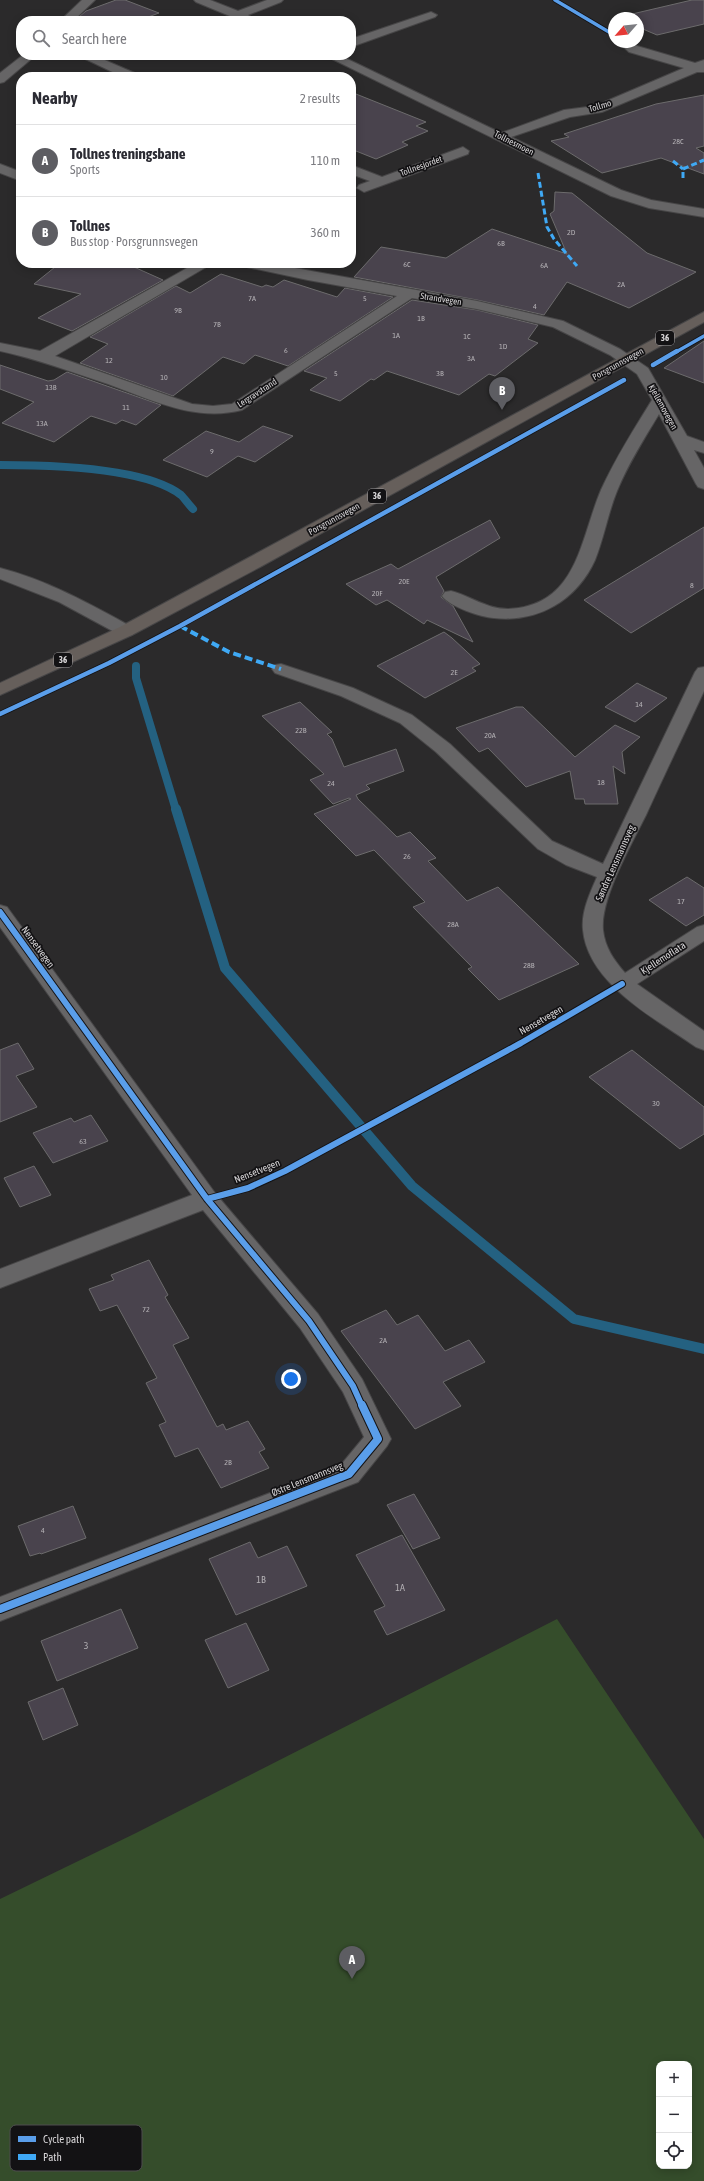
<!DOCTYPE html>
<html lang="en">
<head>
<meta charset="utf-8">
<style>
	body { margin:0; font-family:"Asap Condensed",sans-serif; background:#f2f2f3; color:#2b2b33 }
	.controls { position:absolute; right:12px; bottom:12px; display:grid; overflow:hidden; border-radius:8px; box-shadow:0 2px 10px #0003 }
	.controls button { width:36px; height:36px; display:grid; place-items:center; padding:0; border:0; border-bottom:1px solid #e1e1e2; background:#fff; color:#2b2b33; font:20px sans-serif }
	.compass { position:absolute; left:608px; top:12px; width:36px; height:36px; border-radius:50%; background:#fff; box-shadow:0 2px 10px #0003; rotate:242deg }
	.you { position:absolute; left:291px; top:1379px; width:14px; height:14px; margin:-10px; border:3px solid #fff; border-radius:50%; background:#1a73e8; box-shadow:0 0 0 6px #1a73e833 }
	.badge { display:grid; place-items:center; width:26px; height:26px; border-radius:50%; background:#5d5d62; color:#fff; font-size:13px; font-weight:700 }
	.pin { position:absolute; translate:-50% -33px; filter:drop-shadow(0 1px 2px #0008) }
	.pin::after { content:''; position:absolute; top:21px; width:14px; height:12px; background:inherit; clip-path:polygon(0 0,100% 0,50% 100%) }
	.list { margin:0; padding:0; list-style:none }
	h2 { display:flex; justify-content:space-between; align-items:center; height:52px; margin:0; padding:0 16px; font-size:17px }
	h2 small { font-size:13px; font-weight:400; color:#7c7c81 }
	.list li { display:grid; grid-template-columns:26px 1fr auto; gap:12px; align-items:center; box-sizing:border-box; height:72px; padding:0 16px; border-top:1px solid #e1e1e2 }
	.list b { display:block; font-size:15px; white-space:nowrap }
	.list p { margin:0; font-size:13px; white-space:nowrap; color:#7c7c81 }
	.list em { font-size:13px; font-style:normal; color:#7c7c81 }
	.icon { flex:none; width:22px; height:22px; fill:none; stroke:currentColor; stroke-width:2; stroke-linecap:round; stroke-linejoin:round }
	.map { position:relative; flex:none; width:704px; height:2181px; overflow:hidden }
	.search { position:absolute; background:#fff; box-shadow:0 2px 10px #0003; left:16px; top:16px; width:340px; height:44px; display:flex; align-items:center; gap:10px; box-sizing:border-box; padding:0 14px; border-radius:16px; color:#7c7c81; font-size:15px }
	.panel { position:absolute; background:#fff; box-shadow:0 2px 10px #0003; left:16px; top:72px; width:340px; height:196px; border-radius:16px }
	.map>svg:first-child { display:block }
	.green { fill:#354d2b; fill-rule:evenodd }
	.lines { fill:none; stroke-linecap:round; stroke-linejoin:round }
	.stream-far1 { stroke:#246181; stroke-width:8 }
	.stream { stroke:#246181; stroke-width:10 }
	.building { fill:#49434d; stroke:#6c6b6c }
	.minor-casing { stroke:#474647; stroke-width:2 }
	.highway-casing { stroke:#474647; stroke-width:2 }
	.minor { fill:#666566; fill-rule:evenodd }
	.highway { fill:#665f5b; fill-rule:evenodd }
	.quiet-far1 { stroke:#3fa9f5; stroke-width:3; stroke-dasharray:6 3; stroke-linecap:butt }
	.quiet { stroke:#3fa9f5; stroke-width:4; stroke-dasharray:8 4; stroke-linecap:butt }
	.cycleway-far3-casing { stroke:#131214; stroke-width:5 }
	.cycleway-far2-casing { stroke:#131214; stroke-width:6 }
	.cycleway-far1-casing { stroke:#131214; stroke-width:8 }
	.cycleway-casing { stroke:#131214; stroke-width:10 }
	.cycleway-far3 { stroke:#5a9eea; stroke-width:3.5 }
	.cycleway-far2 { stroke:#5a9eea; stroke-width:4.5 }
	.cycleway-far1 { stroke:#5a9eea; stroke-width:6 }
	.cycleway { stroke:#5a9eea; stroke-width:8 }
	.labels { text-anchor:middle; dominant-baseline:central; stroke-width:3.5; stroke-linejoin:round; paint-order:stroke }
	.number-label { font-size:8px; fill:#b4b1b5 }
	.far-street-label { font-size:9px; fill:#d8d6d8; stroke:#131214 }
	.shield { fill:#131214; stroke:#9d9b9d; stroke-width:1 }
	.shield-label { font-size:9px; font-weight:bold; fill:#d8d6d8 }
	.street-label { font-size:10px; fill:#d8d6d8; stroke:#131214 }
	.near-number-label { font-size:10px; fill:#b4b1b5 }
	.key { fill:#131214; stroke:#4e4d4f; stroke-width:1 }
	.key-label { font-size:11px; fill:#d8d6d8 }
</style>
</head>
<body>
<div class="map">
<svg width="704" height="2181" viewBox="0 0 704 2181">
	<rect width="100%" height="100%" fill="#2b2a2b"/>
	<path class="green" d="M557 1619 704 1839V2181H0V1899L136 1833ZM659 2064H689V2166H659Z"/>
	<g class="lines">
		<path class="stream-far1" d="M0 465C45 465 145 467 181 495 185 499 189 505 193 509
			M136 666V678L176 810"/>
		<path class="stream" d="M176 809 225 968 412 1186 574 1319 704 1349"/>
	</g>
	<path class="building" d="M116 0H125L159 13 137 21H92L80 16 86 11Z
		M692 0H704V24L657 35 638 27V18H615Z
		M351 92 426 122 416 126 428 131 402 142 408 145 376 159 351 149Z
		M704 95V146L696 148 704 153V174L661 158 602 173 551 141 569 137 564 134 656 104Z
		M555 192 572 193 647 253 696 272 629 308 567 282 544 315 477 300 354 277 381 247 446 258 492 229 567 254 550 214 554 211Z
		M60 263H125L163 280 72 331 38 318 81 294 34 284Z
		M221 274 262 287 266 285 273 287 284 280 337 297 345 288 393 297 288 366 255 355 244 364 223 357 173 396 80 363 108 344 90 337 176 286 190 293Z
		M412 300 477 310 538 325 528 339 538 343 495 376 489 374 459 395 387 371 374 380 371 379 340 401 310 390 327 378 304 371Z
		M704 341V383L664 368Z
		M0 365 48 381 54 380 67 372 161 405 136 425 122 420 116 424 91 416 54 442 2 423 34 402 0 389Z
		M263 426 293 436 255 462 238 456 207 477 163 460 206 431 239 442Z
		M490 520 500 538 436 577 444 591 441 597 453 606 473 642 427 620 424 624 387 600 376 605 346 584 391 564 398 569Z
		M704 527V588L631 633 584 600Z
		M444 632 452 638 480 664 472 668 476 671 425 698 377 666Z
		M637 683 667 698 635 722 605 707Z
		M300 702 332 732 327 734 332 739 344 767 396 749 404 771 366 785 370 789 356 795 358 799 397 837 410 832 436 858 428 861 467 901 498 887 579 964 499 1000 468 969 472 967 413 907 425 902 374 850 356 856 314 814 351 799 349 798 333 804 310 780 324 774 262 716Z
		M516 707H523L575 757 615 725 640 737 622 752 625 774 613 766 618 804H585L584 799H575L570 771 526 787 488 748 479 752 456 728Z
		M687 877 704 888V915L686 926 649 900Z
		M18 1043 34 1069 16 1076 37 1107 0 1122V1050Z
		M632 1050 704 1107V1134L680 1149 589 1077Z
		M91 1115 108 1141 53 1163 33 1133 71 1118 74 1122Z
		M34 1166 51 1195 20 1207 4 1178Z
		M149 1260 168 1295 165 1297 189 1338 173 1345 217 1427 223 1424 226 1430 248 1421 265 1449 259 1452 269 1468 221 1488 198 1448 175 1457 159 1425 166 1422 146 1383 157 1378 117 1305 100 1311 89 1289 114 1280 111 1275Z
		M386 1310 397 1325 418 1315 445 1351 469 1340 485 1362 443 1382 461 1406 415 1429 341 1331Z
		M414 1494 440 1538 413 1549 387 1505Z
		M73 1506 86 1538 41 1554 40 1553 30 1556 18 1526Z
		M402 1535 445 1610 387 1635 374 1611 385 1606 356 1555Z
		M250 1542 258 1558 287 1546 307 1586 236 1615 209 1559Z
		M121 1609 138 1648 57 1681 41 1641Z
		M246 1623 269 1670 228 1688 205 1640Z
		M63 1688 78 1725 43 1740 28 1702Z"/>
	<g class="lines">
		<g class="minor-casing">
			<path id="minor" d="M82 0H95L73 21H60Z
				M194 0H210L238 11 267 0H283L281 2 248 15 258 21H242L196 2Z
				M431 12 437 15 435 17 351 47V39Z
				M618 42H631L637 46 695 63 704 60V72H697L602 112 570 117 511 137 621 190 651 200 704 209V217L649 208 611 196 324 55H339L501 133 564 110 595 106 684 68 629 52Z
				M23 55H36L4 82 0 83V73Z
				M77 55H93L137 74 139 77H123Z
				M463 147 469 151 468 154 364 192 357 188 359 185 370 181 351 174V165L382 177Z
				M0 164 21 172V181L0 173Z
				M196 263H213L55 356 192 404 213 406 232 404 397 296 308 280 242 266 240 263H267L477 301 563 321 620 349 648 368 687 436 704 442V453L694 450 704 468V489L698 487 696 484 659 414C644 439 628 464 617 491 608 513 604 538 595 560 577 600 538 623 494 618 481 617 450 607 442 596L445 592 451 591C471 596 486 609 508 609 578 606 580 539 601 490 615 459 634 429 652 400L637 374 610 355 553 327 477 309 412 298 242 410C195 422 152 400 108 384 72 372 37 359 0 351V343L40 351Z
				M0 568C47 580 90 604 132 627L135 631 132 635 126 636 120 635 59 602 0 579Z
				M281 664 353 688 412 715 450 744 552 841 603 864 695 672 698 668 704 667V691C685 732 665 773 646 815 632 843 600 899 603 930 605 948 614 960 625 973L697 927 704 925V941L637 984 704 1031V1050L696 1047C656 1019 588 984 583 930 581 912 590 893 597 877L566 865 538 849 436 752 400 723 341 696 275 673 272 669 275 665Z
				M0 905 7 907 215 1193 318 1314 362 1379 391 1439 387 1446 358 1482 0 1621V1597L340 1466 364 1437 343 1392 300 1328 203 1210 0 1288V1269L192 1195 0 927Z"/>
		</g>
		<g class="highway-casing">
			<path id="highway" d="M704 312V322L260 567 132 635 0 695V683L120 627Z"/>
		</g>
		<use href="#minor" class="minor"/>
		<use href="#highway" class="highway"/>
		<path class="quiet-far1" d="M673 161 683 169
			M538 173 547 227 554 239 577 266
			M683 178V169L704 160"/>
		<path class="quiet" d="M180 626 229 652 281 669"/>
		<g class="cycleway-far3-casing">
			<path id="cycleway-far3" d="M555 0 614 35
				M676 352 704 336"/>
		</g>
		<g class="cycleway-far2-casing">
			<path id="cycleway-far2" d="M653 365 677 351
				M0 714 109 663 180 626 624 380"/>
		</g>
		<g class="cycleway-far1-casing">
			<path id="cycleway-far1" d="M0 912 207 1199 309 1321 353 1386 362 1406
				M207 1199 248 1188 285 1171 521 1043 622 984"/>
		</g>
		<g class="cycleway-casing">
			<path id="cycleway" d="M0 1609 349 1474 378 1439 362 1405"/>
		</g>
		<use href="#cycleway-far3" class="cycleway-far3"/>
		<use href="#cycleway-far2" class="cycleway-far2"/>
		<use href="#cycleway-far1" class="cycleway-far1"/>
		<use href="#cycleway" class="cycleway"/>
	</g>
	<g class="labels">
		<g class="number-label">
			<text x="678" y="141">28C</text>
			<text x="571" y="232">2D</text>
			<text x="501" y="243">6B</text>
			<text x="407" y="264">6C</text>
			<text x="544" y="265">6A</text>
			<text x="621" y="284">2A</text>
			<text x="252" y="298">7A</text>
			<text x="365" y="298">5</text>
			<text x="535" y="306">4</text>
			<text x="178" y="310">9B</text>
			<text x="421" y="318">1B</text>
			<text x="217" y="324">7B</text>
			<text x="396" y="335">1A</text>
			<text x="467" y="336">1C</text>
			<text x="503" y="346">1D</text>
			<text x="286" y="350">6</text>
			<text x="471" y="358">3A</text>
			<text x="109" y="360">12</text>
			<text x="336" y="373">5</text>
			<text x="440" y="373">3B</text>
			<text x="164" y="377">10</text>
			<text x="51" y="387">13B</text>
			<text x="126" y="407">11</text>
			<text x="42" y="423">13A</text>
			<text x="212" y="451">9</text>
			<text x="404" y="581">20E</text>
			<text x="692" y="585">8</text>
			<text x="377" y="593">20F</text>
			<text x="454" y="672">2E</text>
			<text x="639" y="704">14</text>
			<text x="301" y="730">22B</text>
			<text x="490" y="735">20A</text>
			<text x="601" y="782">18</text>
			<text x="331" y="783">24</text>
			<text x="407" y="856">26</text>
			<text x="681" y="901">17</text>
			<text x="453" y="924">28A</text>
			<text x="529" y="965">28B</text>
			<text x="656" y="1103">30</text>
			<text x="83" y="1141">63</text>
			<text x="146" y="1309">72</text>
			<text x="383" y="1340">2A</text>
			<text x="228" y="1462">2B</text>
			<text x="43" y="1530">4</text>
		</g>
		<g class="far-street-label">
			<text transform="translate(600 106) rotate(-16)">Tollmo</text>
			<text transform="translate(514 143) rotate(27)">Tollnesmoen</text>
			<text transform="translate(421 166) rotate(-20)">Tollnesjordet</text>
			<text transform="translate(441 299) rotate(9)">Strandvegen</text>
			<text transform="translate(618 364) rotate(-29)">Porsgrunnsvegen</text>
			<text transform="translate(257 393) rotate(-33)">Lergravstrand</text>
			<text transform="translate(663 407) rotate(61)">Kjellemovegen</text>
			<text transform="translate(334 519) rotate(-29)">Porsgrunnsvegen</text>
		</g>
		<g class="shield">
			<rect x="656" y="331" width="18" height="14" rx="3"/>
			<rect x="368" y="489" width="18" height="14" rx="3"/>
			<rect x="54" y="653" width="18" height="14" rx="3"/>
		</g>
		<g class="shield-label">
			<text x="665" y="338">36</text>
			<text x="377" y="496">36</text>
			<text x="63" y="660">36</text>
		</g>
		<g class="street-label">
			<text transform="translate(615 863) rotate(-66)">Søndre Lensmannsveg</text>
			<text transform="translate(38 947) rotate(54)">Nensetvegen</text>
			<text transform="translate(663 958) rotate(-33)">Kjellemoflata</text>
			<text transform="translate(541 1020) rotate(-30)">Nensetvegen</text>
			<text transform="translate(257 1171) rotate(-22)">Nensetvegen</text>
			<text transform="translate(307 1479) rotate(-22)">Østre Lensmannsveg</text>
		</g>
		<g class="near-number-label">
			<text x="261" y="1579">1B</text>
			<text x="400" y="1587">1A</text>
			<text x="86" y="1645">3</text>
		</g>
	</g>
	<rect x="10" y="2125" width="132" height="46" rx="6" class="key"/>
	<rect x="18" y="2136" width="18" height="6" fill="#5a9eea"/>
	<rect x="18" y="2154" width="18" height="6" fill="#3fa9f5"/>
	<g class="key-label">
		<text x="43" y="2143">Cycle path</text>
		<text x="43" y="2161">Path</text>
	</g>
</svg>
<div class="controls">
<button>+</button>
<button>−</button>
<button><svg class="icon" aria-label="locate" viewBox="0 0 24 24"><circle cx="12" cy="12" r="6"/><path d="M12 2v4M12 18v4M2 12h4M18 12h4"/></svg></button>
</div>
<svg class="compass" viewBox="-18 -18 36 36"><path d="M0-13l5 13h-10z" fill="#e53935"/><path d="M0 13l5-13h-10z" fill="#7c7c81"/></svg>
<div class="you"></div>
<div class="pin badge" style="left:352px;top:1979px">A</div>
<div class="pin badge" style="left:502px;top:410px">B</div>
<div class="search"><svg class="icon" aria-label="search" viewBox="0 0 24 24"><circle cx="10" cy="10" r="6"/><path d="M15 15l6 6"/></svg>Search here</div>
<section class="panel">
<h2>Nearby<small>2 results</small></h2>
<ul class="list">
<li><span class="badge">A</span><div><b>Tollnes treningsbane</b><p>Sports</p></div><em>110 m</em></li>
<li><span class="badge">B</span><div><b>Tollnes</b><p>Bus stop · Porsgrunnsvegen</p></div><em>360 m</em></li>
</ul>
</section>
</div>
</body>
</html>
